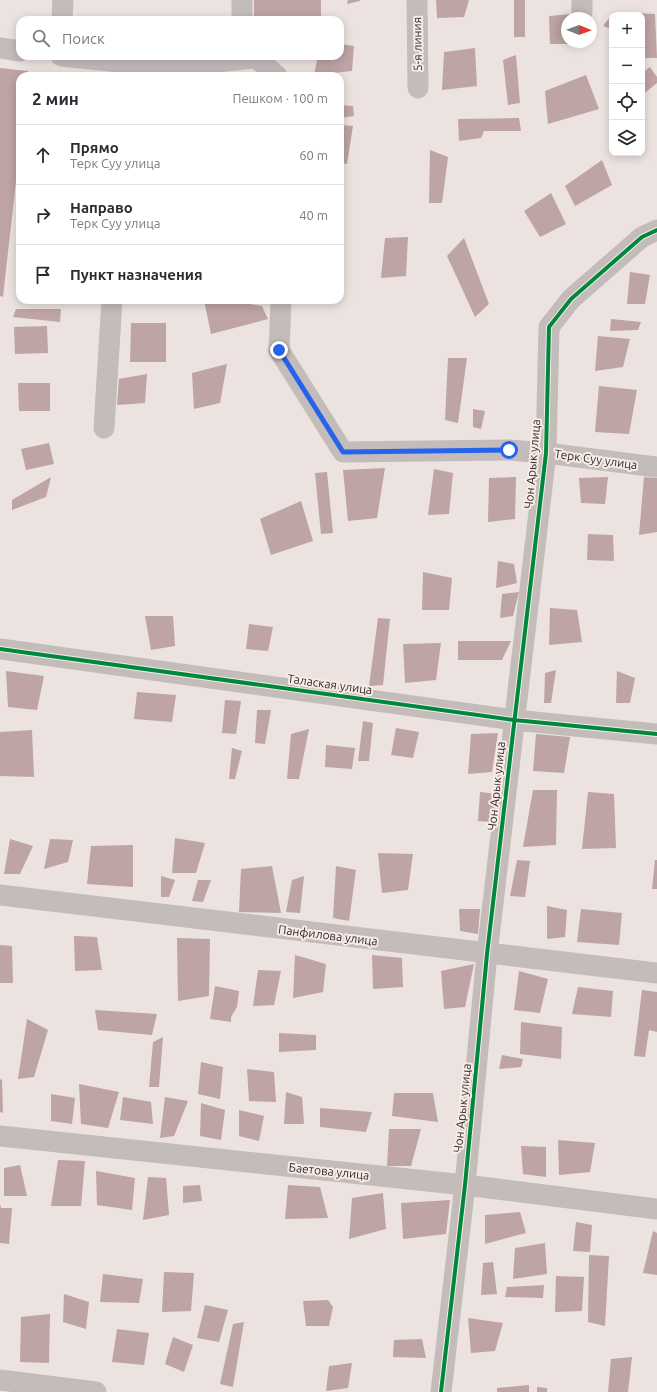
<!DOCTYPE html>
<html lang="ru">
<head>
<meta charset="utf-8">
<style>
	body { margin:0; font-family:Ubuntu,sans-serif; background:#f7f7f7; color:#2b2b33 }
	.controls { position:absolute; right:12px; top:12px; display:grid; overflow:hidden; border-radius:8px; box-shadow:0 2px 10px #0003 }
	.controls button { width:36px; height:36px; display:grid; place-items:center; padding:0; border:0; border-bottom:1px solid #e1e1e2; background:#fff; color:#2b2b33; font:20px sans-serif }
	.compass { position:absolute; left:561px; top:12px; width:36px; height:36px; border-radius:50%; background:#fff; box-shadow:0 2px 10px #0003; rotate:91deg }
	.stop { position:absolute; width:12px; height:12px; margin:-9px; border:3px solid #2563eb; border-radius:50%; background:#fff }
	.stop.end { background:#2563eb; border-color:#fff; box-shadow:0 1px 4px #0008 }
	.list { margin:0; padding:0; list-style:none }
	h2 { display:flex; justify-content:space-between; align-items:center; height:52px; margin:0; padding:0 16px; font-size:17px }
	h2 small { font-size:13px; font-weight:400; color:#7c7c81 }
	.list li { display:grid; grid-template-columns:26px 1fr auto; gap:12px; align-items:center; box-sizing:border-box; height:60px; padding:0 16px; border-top:1px solid #e1e1e2 }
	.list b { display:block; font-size:15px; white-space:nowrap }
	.list p { margin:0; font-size:13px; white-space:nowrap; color:#7c7c81 }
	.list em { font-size:13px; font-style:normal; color:#7c7c81 }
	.icon { flex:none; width:22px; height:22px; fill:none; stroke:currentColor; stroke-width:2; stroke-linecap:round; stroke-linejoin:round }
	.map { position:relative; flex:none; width:657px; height:1392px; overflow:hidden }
	.search { position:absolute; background:#fff; box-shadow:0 2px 10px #0003; left:16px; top:16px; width:328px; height:44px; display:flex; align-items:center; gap:10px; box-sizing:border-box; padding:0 14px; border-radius:12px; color:#7c7c81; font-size:15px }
	.panel { position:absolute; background:#fff; box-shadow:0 2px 10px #0003; left:16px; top:72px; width:328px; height:232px; border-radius:12px }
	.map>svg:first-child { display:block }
	.building { fill:#bea4a4 }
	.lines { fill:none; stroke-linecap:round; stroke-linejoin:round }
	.minor { stroke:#c4bcba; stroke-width:21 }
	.cycleway-casing { stroke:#f8ece8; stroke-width:6 }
	.cycleway { stroke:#00873e; stroke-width:4 }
	.route { stroke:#2563eb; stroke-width:5 }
	.labels { text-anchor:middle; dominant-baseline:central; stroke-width:4; stroke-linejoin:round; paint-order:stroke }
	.street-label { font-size:12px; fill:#352928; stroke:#f8ece8 }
</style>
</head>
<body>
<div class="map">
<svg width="657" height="1392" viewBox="0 0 657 1392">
	<rect width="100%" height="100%" fill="#ece3e0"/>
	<path class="building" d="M254 0H321V20H254Z
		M348 0H360V1L347 4Z
		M436 0H469L464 17 437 18Z
		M514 0H525V37H514Z
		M614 12 655 14 657 58H642V15H612V29L603 26Z
		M571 14 572 18H567V42H577L578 44H550L549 16Z
		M340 44 354 46 352 71 314 75 318 56H340Z
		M475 48 477 86 442 90 444 52Z
		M516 55 520 103 508 105 503 60Z
		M650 67 657 77V83L642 95V73Z
		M0 68 28 71V76H20V145L3 297 0 296Z
		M58 73 96 75V76H58Z
		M586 75 599 109 548 124 545 91Z
		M612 94V118L611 119 609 96Z
		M340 105 353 106 354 116 340 118Z
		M519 118 521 131H484L481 138 459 141 458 119Z
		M340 125 353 126 347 164 340 163Z
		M430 150 448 157 442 203H429Z
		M602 160 612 185 575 206 565 186Z
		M551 193 566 224 540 237 524 211Z
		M408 237 406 276 381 278 385 238Z
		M464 238 489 304 475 317 447 256Z
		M630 272 650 275 645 304H627Z
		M204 300H222L262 306 268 319 211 334Z
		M16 309H61L60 322 13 317Z
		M611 319 641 322 638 330 610 331Z
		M131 323H166V362H130Z
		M47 326 48 353 15 354 14 327Z
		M598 336 630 339 623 367 595 371Z
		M448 358H467L458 423 445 420Z
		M227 364 220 403 194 409 192 373Z
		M147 374 145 403 117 405 119 379Z
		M18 383H50V411H19Z
		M599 386 637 390 629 434 595 432Z
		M473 409 485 411 481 429 473 427Z
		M49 443 54 464 26 470 21 449Z
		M385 468 377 518 348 521 343 470Z
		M434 469 453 473 449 514 428 515Z
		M327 472 333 533 321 534 315 473Z
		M51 477 46 497 12 510V500Z
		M516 477 515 519 488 522 489 478Z
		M608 477 605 504 581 503 579 478Z
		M644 477 657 478V532L639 535Z
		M301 501 313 541 271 555 260 519Z
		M588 534 613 535 614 561 587 560Z
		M498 561 514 564 517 583 496 588Z
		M423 572 452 578 449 610H422Z
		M519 592 513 616 500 618 502 594Z
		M550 608 577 610 582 642 549 645Z
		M145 616H173L175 646 151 650Z
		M378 618 390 619 383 685 369 686Z
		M249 624 273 627 268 651 246 649Z
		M458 641H511L502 660H458Z
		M441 643 436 680 405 683 403 644Z
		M556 670 551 703H544L545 673Z
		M6 671 44 676 37 710 8 707Z
		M617 671 635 678 630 703H616Z
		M137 692 176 695 172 722 134 719Z
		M225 700 241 701 236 734 222 733Z
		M257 710H271L265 744 255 743Z
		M363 721 373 723 369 761H358Z
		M396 728 419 732 413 758 391 755Z
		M309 729 299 779H287L291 734Z
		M32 730 34 777 0 776V732Z
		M498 733 492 772 468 774 471 734Z
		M536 734 570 737 564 773 533 771Z
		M326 745 355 748 352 769 325 767Z
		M232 748 242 751 235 779H229Z
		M533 790H557L556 845 523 847Z
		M480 792 497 794 490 822 478 821Z
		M588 792 614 794 616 848 582 849Z
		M175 838 205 843 196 873H172Z
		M10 839 33 846 20 874H4Z
		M50 839 73 840 68 862 44 869Z
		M133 845V887L87 884 91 846Z
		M378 853 413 854 408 890 382 893Z
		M517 860 530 861 525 897 510 896Z
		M655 860H657V889H652Z
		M272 866 281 913 239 912 241 869Z
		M336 866 356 870 349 921 333 918Z
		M161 876 175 880 169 897H161Z
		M304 876 300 913 286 912 292 880Z
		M198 880H211L203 902 192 901Z
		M547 906 567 910 565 937 547 939Z
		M459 909H480L478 934 460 931Z
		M581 909 622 913 619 945 577 942Z
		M74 936 97 937 102 970 75 971Z
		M177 938 210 939 209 996 178 1001Z
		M0 945 12 946 13 983H0Z
		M295 955 326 964 323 992 293 998Z
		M372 955 402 958 403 987 373 989Z
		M474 964 465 1007 444 1009 441 971Z
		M258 970 281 971 274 1005 253 1006Z
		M519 971 548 979 540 1013 514 1010Z
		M215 986 239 991 237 1007 231 1017V1022L210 1019Z
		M578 987 613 991 611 1017 572 1014Z
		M642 990 657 992V1032L649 1030 645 1057 634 1056Z
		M95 1010 157 1014 152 1035 98 1030Z
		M27 1019 48 1030 34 1077 18 1079Z
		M521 1022 562 1027 561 1059 520 1054Z
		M279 1033 316 1035V1050L279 1052Z
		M163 1037 159 1087H149L153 1042Z
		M502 1055 523 1059 521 1067 499 1069Z
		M201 1062 223 1067 220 1099 198 1094Z
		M247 1069 274 1072 276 1102 249 1101Z
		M0 1079 2 1080 3 1113 0 1112Z
		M79 1084 119 1092 108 1128 81 1124Z
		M286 1092 302 1097 304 1124H284Z
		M394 1093H433L438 1122 392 1116Z
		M51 1094 75 1098 72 1124 51 1121Z
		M123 1097 151 1102 153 1124 120 1120Z
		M165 1097 188 1101 174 1136 160 1138Z
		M201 1103 225 1110 221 1140 200 1136Z
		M320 1108 372 1112 366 1132 320 1127Z
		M239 1110 264 1116 259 1141 239 1136Z
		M389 1129H421L411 1166H387Z
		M558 1140 595 1143 590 1172 559 1175Z
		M521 1146 546 1147V1177L523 1174Z
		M58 1160 85 1161 81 1206H51Z
		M20 1165 27 1196H4V1168Z
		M96 1171 135 1178 132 1210 97 1205Z
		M148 1177 166 1178 169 1215 143 1220Z
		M200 1185 202 1201 183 1203V1186Z
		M288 1185 320 1187 328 1218 285 1219Z
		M383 1193 386 1229 349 1239 352 1198Z
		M450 1200 446 1234 403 1239 401 1203Z
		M0 1204 1 1208H12L9 1244 0 1243Z
		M520 1212 526 1233 485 1244V1215Z
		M576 1222 592 1225 590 1252 573 1251Z
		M653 1231 657 1233V1275L643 1273Z
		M545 1243 547 1274 513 1279 515 1248Z
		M589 1255 609 1256 605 1326 588 1322Z
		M493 1262 497 1294 481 1295 483 1263Z
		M164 1272 194 1273 191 1311 162 1312Z
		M103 1274 143 1279 139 1303 100 1302Z
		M556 1276 584 1277 582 1311 555 1312Z
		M544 1285 543 1298 505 1297 507 1287Z
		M64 1294 89 1302 86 1329 63 1322Z
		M328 1300 333 1307 329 1326H306L303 1301Z
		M205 1305 228 1310 219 1342 197 1338Z
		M50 1314 49 1363 20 1362 21 1317Z
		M468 1318 503 1323 495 1351 471 1353Z
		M244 1322 233 1387 220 1384 233 1324Z
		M117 1329 149 1333 144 1365 112 1362Z
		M173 1337 193 1345 184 1372 165 1364Z
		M422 1339 426 1358 393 1357 394 1340Z
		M632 1357 628 1392H608L611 1359Z
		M352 1363 348 1388 326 1391 329 1366Z
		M529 1385V1392H497V1388Z
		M537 1387 547 1388V1392H537Z"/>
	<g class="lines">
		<path class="minor" d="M242 0V20
			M417 0 418 88
			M582 12V0
			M62 20 63 0
			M0 48 20 51
			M61 56 167 67 255 58
			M254 56 277 76
			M281 300 279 350 343 452 509 450 546 453 657 467
			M104 428 112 300
			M0 649 514 720 657 734
			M0 895 657 973
			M0 1136 465 1185 657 1209
			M0 1380 96 1392
			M441 1392 465 1185 487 954 546 453 549 327 571 299 642 237 657 230"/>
		<g class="cycleway-casing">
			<path id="cycleway" d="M0 649 514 720 657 734
				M441 1392 465 1185 487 954 546 453 549 327 571 299 642 237 657 230"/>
		</g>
		<use href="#cycleway" class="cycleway"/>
	</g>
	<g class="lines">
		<path class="route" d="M279 350 343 452 509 450"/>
	</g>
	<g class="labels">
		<g class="street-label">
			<text transform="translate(417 44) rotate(-91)">5-я линия</text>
			<text transform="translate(596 459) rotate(8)">Терк Суу улица</text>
			<text transform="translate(532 464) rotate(-85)">Чон Арык улица</text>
			<text transform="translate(330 684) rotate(8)">Талаская улица</text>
			<text transform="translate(496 786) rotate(-84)">Чон Арык улица</text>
			<text transform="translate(328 935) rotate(7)">Панфилова улица</text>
			<text transform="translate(462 1108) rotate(-84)">Чон Арык улица</text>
			<text transform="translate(329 1171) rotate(6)">Баетова улица</text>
		</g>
	</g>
</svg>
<div class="controls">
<button>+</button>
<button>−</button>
<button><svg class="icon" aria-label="locate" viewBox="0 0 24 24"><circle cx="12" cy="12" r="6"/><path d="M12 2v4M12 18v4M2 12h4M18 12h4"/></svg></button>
<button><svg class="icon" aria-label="layers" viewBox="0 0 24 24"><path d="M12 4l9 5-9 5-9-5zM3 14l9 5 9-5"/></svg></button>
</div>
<svg class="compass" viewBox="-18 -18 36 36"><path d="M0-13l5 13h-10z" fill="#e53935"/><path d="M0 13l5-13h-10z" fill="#7c7c81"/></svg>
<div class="stop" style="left:509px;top:450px"></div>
<div class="stop end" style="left:279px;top:350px"></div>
<div class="search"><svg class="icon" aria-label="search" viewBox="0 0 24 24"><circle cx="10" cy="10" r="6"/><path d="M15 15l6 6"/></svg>Поиск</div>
<section class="panel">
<h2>2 мин<small>Пешком · 100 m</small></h2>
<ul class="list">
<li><svg class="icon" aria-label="ahead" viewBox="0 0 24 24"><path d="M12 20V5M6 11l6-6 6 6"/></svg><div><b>Прямо</b><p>Терк Суу улица</p></div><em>60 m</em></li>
<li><svg class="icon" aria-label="right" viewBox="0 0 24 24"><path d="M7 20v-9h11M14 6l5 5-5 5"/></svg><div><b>Направо</b><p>Терк Суу улица</p></div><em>40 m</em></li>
<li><svg class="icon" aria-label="arrive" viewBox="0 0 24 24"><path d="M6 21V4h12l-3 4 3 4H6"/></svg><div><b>Пункт назначения</b></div></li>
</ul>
</section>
</div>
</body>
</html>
